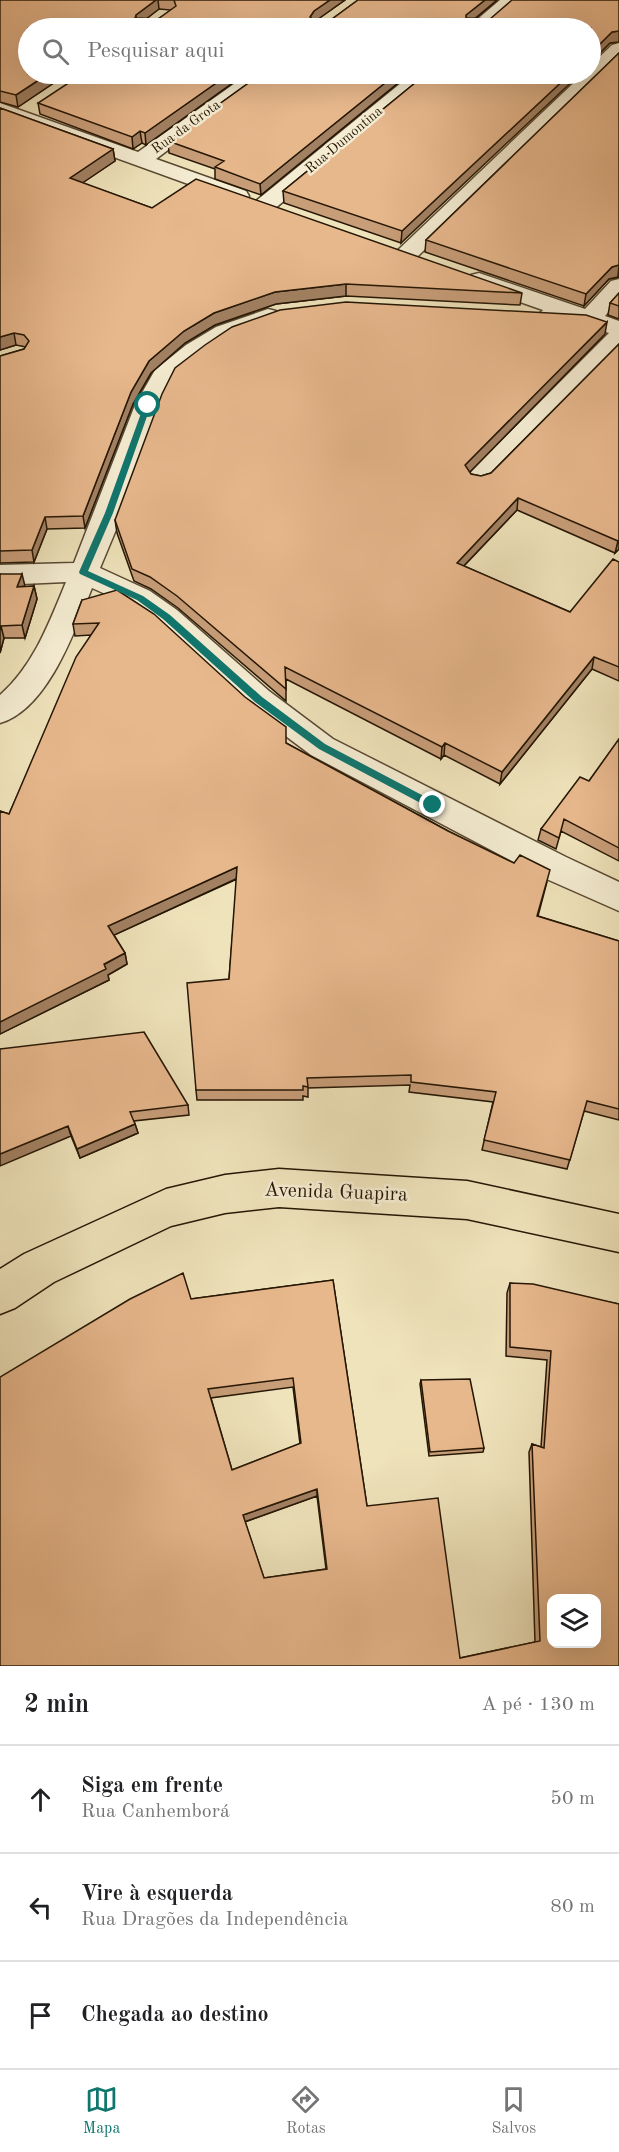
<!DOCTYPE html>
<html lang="pt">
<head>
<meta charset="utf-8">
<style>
	body { margin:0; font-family:"Old Standard TT",serif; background:#f2f2f2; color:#202124 }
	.controls { position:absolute; right:18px; bottom:18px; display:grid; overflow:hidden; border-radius:12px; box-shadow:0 6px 24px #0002 }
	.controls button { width:54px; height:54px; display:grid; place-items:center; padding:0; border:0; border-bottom:2px solid #e0e0e0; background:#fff; color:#202124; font:30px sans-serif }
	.stop { position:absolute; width:18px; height:18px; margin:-14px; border:4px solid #0f766e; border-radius:50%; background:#fff }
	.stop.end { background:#0f766e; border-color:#fff; box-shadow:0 2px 6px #0008 }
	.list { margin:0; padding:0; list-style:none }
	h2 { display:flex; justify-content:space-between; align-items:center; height:78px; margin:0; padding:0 24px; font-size:26px }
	h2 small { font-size:20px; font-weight:400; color:#757577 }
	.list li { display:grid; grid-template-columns:39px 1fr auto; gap:18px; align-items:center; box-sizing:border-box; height:108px; padding:0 24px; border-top:2px solid #e0e0e0 }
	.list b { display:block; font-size:22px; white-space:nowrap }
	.list p { margin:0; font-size:20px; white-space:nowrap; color:#757577 }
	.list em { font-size:20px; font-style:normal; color:#757577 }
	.icon { flex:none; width:33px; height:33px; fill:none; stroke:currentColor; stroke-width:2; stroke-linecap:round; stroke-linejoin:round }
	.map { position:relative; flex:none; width:619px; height:1666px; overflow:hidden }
	.search { position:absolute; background:#fff; box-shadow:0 6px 24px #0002; left:18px; right:18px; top:18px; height:66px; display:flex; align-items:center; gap:15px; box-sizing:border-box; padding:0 21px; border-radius:33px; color:#757577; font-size:22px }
	.sheet { height:402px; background:#fff }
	nav { display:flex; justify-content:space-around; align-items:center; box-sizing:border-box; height:84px; border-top:2px solid #e0e0e0; background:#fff; font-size:16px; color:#757577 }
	nav a { display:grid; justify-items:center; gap:3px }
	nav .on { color:#0f766e }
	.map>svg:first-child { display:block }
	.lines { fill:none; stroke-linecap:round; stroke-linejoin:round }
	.minor-casing { stroke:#584932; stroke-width:3 }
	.major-casing { stroke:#251604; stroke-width:3 }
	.minor { fill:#f5edd3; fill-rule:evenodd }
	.major { fill:#efe3bb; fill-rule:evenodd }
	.wall { fill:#c89e79; stroke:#251604; stroke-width:1.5; fill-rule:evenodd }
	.shaded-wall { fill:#a28163; stroke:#251604; stroke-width:1.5 }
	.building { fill:#e8b88d; stroke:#251604; stroke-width:1.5; fill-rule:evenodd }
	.route { fill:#0f766e }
	.labels { text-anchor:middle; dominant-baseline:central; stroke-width:5; stroke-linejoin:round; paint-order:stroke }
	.far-street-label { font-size:14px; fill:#251604; stroke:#f5edd3 }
	.near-street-label { font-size:20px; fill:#251604; stroke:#f5edd3 }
</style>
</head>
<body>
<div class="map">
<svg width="619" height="1666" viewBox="0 0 619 1666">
	<rect width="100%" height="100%" fill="#efe3bb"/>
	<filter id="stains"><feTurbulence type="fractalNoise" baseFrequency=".00333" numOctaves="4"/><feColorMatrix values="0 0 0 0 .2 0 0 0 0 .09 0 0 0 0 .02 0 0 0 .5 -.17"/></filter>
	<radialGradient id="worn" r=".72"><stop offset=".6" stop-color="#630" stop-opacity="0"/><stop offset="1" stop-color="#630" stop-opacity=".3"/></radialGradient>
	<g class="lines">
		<g class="minor-casing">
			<path id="minor" d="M500 0H520L487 28H467Z
				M619 43V59L414 260 406 262 398 260 395 255 398 250 583 74H590V66L612 45Z
				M248 74H269L156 159 246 191 249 196 246 201 238 202 0 116V103L138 152Z
				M412 74H432L272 211 264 212 256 211 253 206 256 201Z
				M479 273 585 309 611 281 619 279V300L605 316 619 321V351L488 484 479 486 470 484 466 478 470 472 609 333 584 325 541 321 537 316 543 310 471 285 468 280 471 275Z
				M268 309 276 311 280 316 276 321 232 337 204 355 174 379 161 405 123 513 100 568 150 591 177 610 269 691 333 739 566 857 619 882V911L542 877 311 755 247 707 157 624 130 605 92 588C75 630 48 709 0 723V695C34 665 49 623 66 582L0 585V565L74 563 135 405 155 370 186 345 216 327Z"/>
		</g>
		<g class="major-casing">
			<path id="major" d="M279 1169 467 1181 619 1214V1252L467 1219 279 1207 225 1213 171 1226 54 1282 15 1308 0 1314V1269L24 1254 166 1189 225 1175Z"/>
		</g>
		<use href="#minor" class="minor"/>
		<use href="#major" class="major"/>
	</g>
	<path class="wall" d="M0 0H345L318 19H332L358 0H497L475 19H490L619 0V42L610 43 591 62V28H28V74H67L18 107 0 102ZM159 9 171 10 158 19H146Z
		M619 53V277L609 279 584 306 425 252 426 240Z
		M245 74 146 145 142 143 133 149 40 114 38 103Z
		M261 74H409L261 195 215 179V169L169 153 168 141Z
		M426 74 401 243 284 203 283 191Z
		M0 108 113 149 115 161 82 183 152 208 522 293 520 305 346 296 276 304 215 325 185 343 151 373 133 404 85 528 47 529 34 562 0 563V356L24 349 26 347 16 345 0 350Z
		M619 293V319L608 315 610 303Z
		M605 334 470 472 471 474 481 476 491 473 619 344V549L615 553 517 510 464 566 570 612 619 562V681L592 669 500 784 444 755 441 759 286 679V701L178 608 151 589 134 581 117 533 115 520Z
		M0 574 24 587 34 586 37 599 25 638H4L0 653Z
		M82 600 286 743 448 831 547 882 538 916 619 941V1120L584 1111 567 1169 482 1150 493 1102 409 1092 410 1085 308 1088V1097L303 1096V1100H197L196 1090 229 979 237 879 114 935 125 953 127 964 108 975 109 980 0 1034V811L9 814 91 635 75 636 73 624Z
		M619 739V861L561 831 556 849 538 840 541 829 589 781Z
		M0 1049 188 1105 189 1115 134 1121 138 1133 80 1158 71 1136Z
		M333 1280 367 1506 460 1658 535 1642 529 1452 532 1444 541 1447 547 1360 506 1356 507 1293 510 1283 619 1304V1666H0L191 1299ZM293 1387 300 1444 232 1470 211 1398ZM317 1496 326 1569 264 1578 245 1522Z
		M421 1380 484 1448 483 1452 429 1456 420 1384Z"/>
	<path class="shaded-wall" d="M156 0H158L159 9 137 26 136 28V15Z
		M330 0H345L314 22 310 17 314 11Z
		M485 0H497L466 26V15Z
		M619 31V42L610 43 591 62V53L612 32Z
		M48 74H67L18 107 16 95Z
		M229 74H245L146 145 145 133Z
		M396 74H409L261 195 260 184Z
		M570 74H580L401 243 402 231Z
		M140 131 142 143 133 149 132 137Z
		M113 149 115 161 72 190 70 178Z
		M619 265 618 277 609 279 584 306 586 294 612 267Z
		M346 284V296L276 304 215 325 185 343 151 373 133 404 85 528 83 516 131 392 149 361 184 331 214 313 275 292Z
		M607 322 605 334 464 478 465 465Z
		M14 333 16 345 0 350V337Z
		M518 498 517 510 455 575 457 563Z
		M45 517 47 529 34 562 32 550Z
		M619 540V549L615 553 618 541Z
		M22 574 25 586 17 587Z
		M34 586 37 599 25 638 22 625Z
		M1 626 4 638 0 653V630Z
		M594 657 592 669 500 784 502 772Z
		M445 743 444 755 441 759 442 747Z
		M237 867 238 878 110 937 108 926Z
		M125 953 127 964 108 975 109 980 0 1034V1022Z
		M135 1124 138 1133 80 1158 77 1149Z
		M68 1126 71 1136 0 1166V1154Z
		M317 1489V1496L244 1522 243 1515Z"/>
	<path class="building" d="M0 0H156L136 15 135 18 158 19 176 6 174 0H330L314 11 310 17 312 19H332L358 0H485L466 15V18L490 19 512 0H619V31L612 32 591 53V28H28V74H48L16 95 0 91Z
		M619 53V265L612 267 586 294 426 240Z
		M82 74H229L145 133 140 131 132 137 38 103Z
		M261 74H396L260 184 215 167 224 161 168 141Z
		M426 74H570L402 231 283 191Z
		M0 108 113 149 70 178 152 208 196 179 522 293 346 284 275 292 214 313 184 331 149 361 131 392 83 516 45 517 32 550 0 551V356L24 349 29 341 24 335 14 333 0 337Z
		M619 293V306L610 303Z
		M346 302 586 315 607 322 465 465 471 474 481 476 491 473 619 344V540L618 541 518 498 457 563 570 612 613 559 619 562V667L594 657 502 772 445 743 442 747 285 667 286 689 177 596 150 577 132 569 115 520 162 394 175 368 205 345 232 327 280 310Z
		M0 574H22L17 587 34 586 22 625 1 626 0 630Z
		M117 590 154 614 245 697 286 727V743L448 831 514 863 520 855 550 870 537 916 619 941V1109L587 1101 570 1160 484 1140 496 1092 411 1082V1075L307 1078 308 1087 303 1086V1090H196L187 983 229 979 237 867 108 926 125 953 104 964 106 969 0 1022V811L9 814 76 657 99 623 73 624 82 600Z
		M619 739V848L564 819 559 838 541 829 580 777 589 781Z
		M144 1032 188 1105 130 1112 135 1124 77 1149 68 1126 0 1154V1049Z
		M183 1273 191 1299 333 1280 367 1506 438 1498 460 1658 540 1641 532 1444 544 1448 551 1351 510 1347V1283L533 1284 619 1304V1666H0V1377L130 1299ZM293 1378 301 1443 232 1470 208 1389ZM317 1489 327 1569 264 1578 243 1515ZM552 1599H597V1644H552Z
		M470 1379 484 1448 430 1452 421 1380Z"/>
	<path class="route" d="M148 402 151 405 113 513 88 571 143 596 170 615 262 697 325 744 437 803V808H430L319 749 255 702 163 619 137 600 80 574 79 572 105 513 144 405Z"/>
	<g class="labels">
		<g class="far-street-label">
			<text transform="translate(186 127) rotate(-36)">Rua da Grota</text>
			<text transform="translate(344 140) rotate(-40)">Rua Dumontina</text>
		</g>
		<g class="near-street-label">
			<text transform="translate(336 1193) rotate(2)">Avenida Guapira</text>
		</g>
	</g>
	<rect width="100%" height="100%" filter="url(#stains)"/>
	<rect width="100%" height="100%" fill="url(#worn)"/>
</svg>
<div class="controls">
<button><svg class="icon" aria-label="layers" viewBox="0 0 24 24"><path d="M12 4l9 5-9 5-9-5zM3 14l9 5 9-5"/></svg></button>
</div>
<div class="stop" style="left:148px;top:405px"></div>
<div class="stop end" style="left:433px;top:805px"></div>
<div class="search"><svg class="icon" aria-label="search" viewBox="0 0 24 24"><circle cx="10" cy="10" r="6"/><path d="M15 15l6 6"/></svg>Pesquisar aqui</div>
</div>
<section class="sheet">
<h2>2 min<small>A pé · 130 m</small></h2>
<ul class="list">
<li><svg class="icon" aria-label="ahead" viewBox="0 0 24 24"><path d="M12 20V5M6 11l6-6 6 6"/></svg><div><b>Siga em frente</b><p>Rua Canhemborá</p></div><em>50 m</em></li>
<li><svg class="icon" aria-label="left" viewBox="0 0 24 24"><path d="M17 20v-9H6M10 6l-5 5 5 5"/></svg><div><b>Vire à esquerda</b><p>Rua Dragões da Independência</p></div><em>80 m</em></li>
<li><svg class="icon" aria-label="arrive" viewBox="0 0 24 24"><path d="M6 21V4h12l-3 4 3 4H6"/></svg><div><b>Chegada ao destino</b></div></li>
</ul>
</section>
<nav>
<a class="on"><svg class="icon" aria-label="map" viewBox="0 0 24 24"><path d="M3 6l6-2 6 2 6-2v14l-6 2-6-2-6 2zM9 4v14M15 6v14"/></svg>Mapa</a>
<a><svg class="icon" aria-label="directions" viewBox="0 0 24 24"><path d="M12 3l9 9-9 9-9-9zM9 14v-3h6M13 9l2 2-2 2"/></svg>Rotas</a>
<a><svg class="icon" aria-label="saved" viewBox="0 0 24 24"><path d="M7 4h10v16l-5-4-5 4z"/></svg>Salvos</a>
</nav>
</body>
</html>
